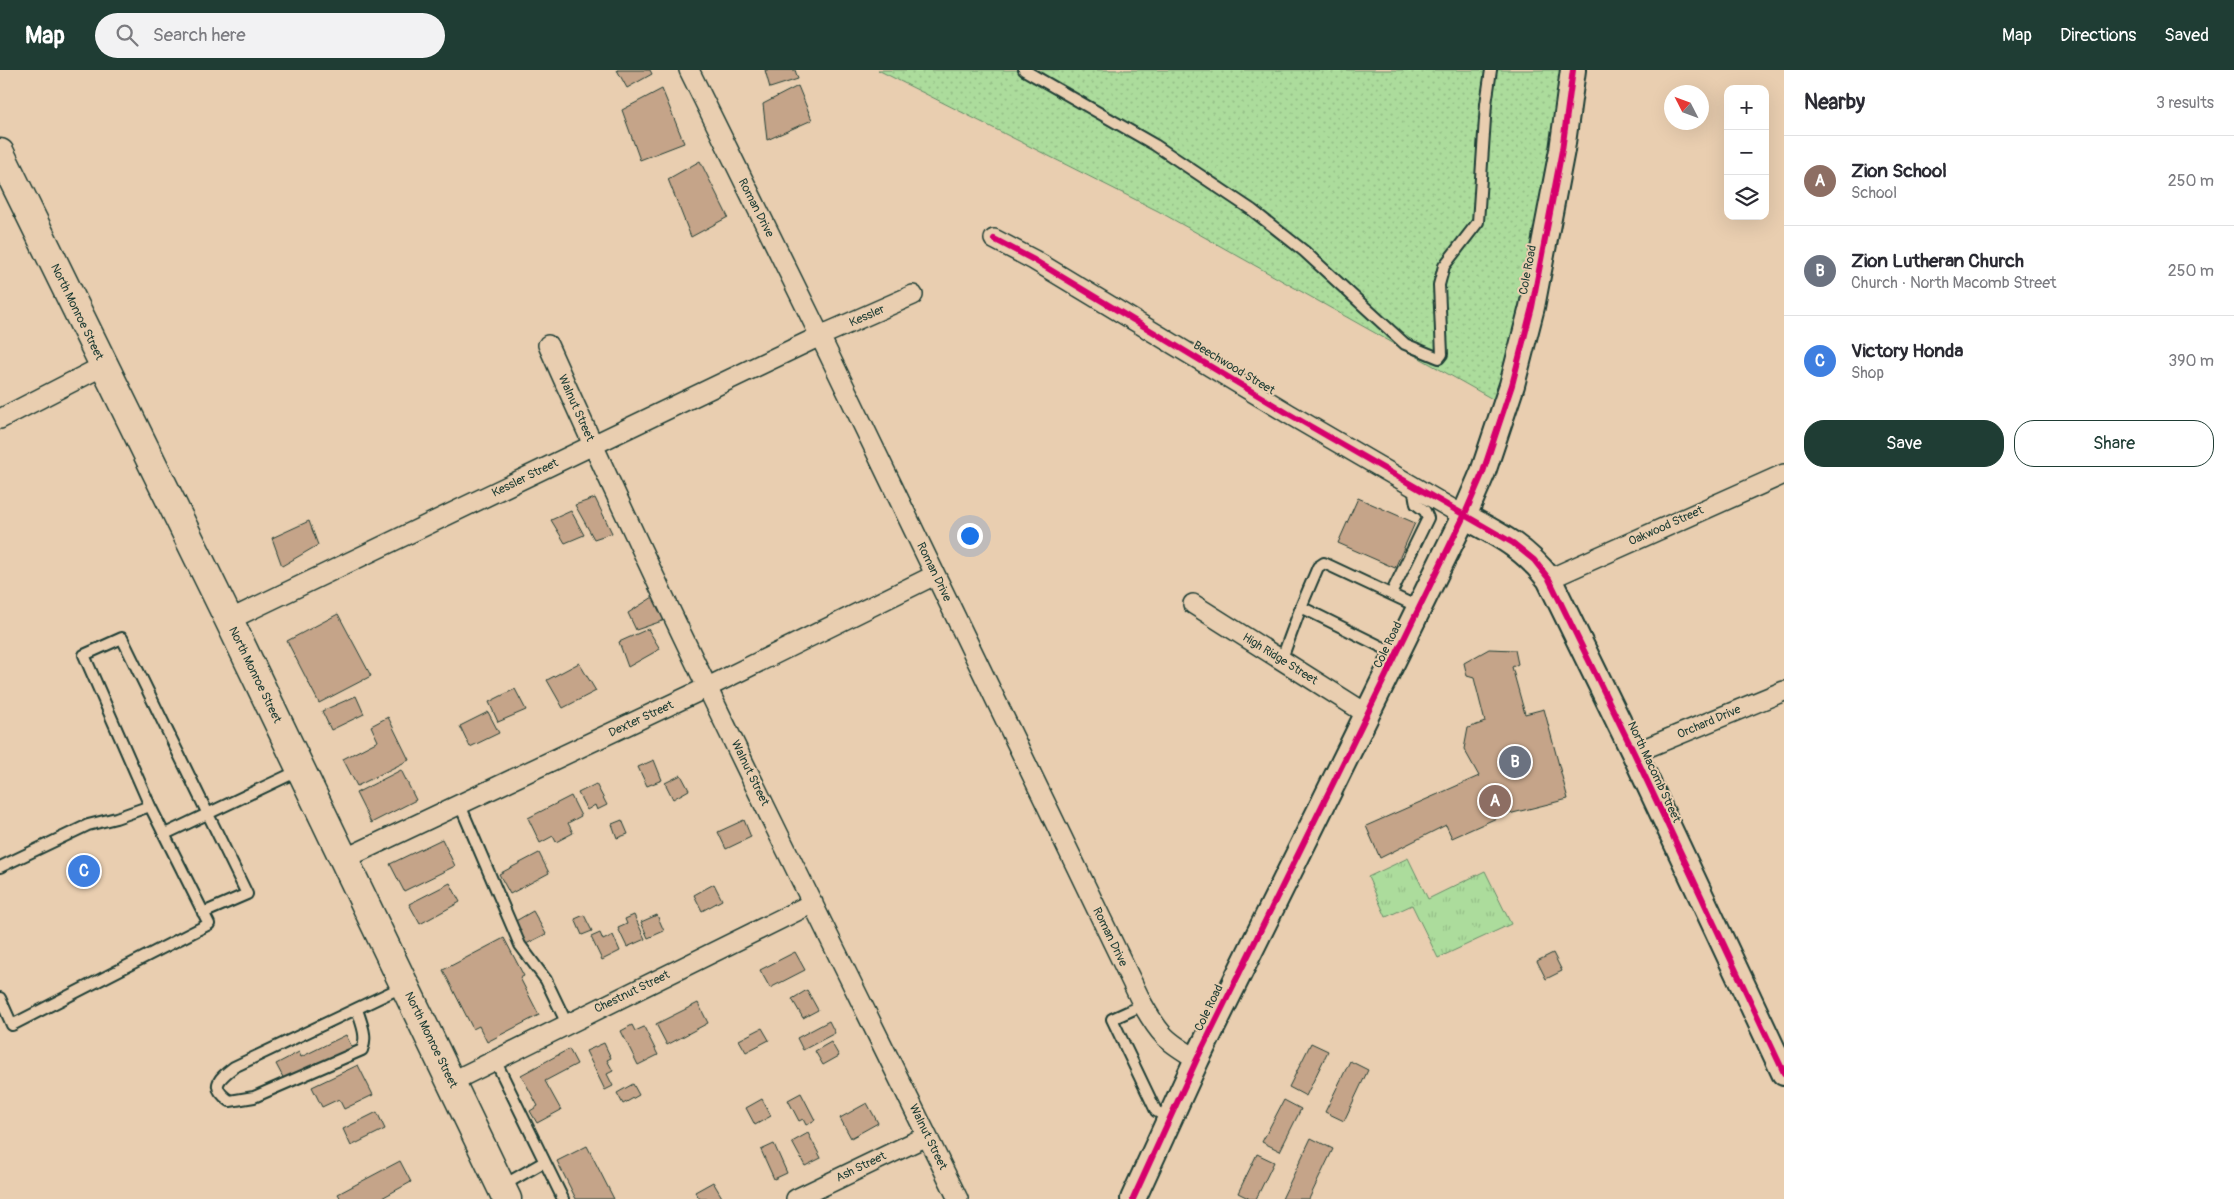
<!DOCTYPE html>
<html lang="en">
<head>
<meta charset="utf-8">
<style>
	body { margin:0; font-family:Pangolin,sans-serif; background:#f2f2f3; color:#2b2b33 }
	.controls { position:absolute; right:15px; top:15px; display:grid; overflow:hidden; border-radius:10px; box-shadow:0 5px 20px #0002 }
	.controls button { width:45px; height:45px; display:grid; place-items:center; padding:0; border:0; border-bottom:1px solid #e1e1e2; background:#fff; color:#2b2b33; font:25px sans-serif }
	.compass { position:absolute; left:1664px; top:15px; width:45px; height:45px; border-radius:50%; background:#fff; box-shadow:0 5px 20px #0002; rotate:312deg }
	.you { position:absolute; left:969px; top:465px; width:18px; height:18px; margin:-12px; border:4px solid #fff; border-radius:50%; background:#1a73e8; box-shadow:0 0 0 8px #1a73e833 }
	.badge { display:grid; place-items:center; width:32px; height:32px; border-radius:50%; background:#1f3d34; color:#fff; font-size:16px; font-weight:700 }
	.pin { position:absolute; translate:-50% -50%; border:2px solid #fff; box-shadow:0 1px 5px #0006 }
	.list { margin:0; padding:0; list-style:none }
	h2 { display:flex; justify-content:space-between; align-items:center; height:65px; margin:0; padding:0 20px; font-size:21px }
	h2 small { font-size:16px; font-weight:400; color:#7c7c81 }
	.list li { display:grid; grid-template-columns:32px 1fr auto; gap:15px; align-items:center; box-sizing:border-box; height:90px; padding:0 20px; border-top:1px solid #e1e1e2 }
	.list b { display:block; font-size:19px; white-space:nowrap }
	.list p { margin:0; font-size:16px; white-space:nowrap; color:#7c7c81 }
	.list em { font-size:16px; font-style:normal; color:#7c7c81 }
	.actions { display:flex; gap:10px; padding:15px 20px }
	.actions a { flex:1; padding:11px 0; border:1px solid #1f3d34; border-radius:20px; text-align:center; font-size:18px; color:#1f3d34 }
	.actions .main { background:#1f3d34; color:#fff }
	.icon { flex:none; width:28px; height:28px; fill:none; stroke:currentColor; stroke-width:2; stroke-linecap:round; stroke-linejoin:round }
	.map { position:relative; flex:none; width:1784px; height:1129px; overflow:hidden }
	header { display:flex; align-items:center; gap:30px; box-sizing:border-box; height:70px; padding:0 25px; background:#1f3d34; color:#fff }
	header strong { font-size:24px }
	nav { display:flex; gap:28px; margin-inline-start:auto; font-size:18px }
	.search { width:350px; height:45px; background:#f2f2f3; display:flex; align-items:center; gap:12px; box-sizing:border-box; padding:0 18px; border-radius:28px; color:#7c7c81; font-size:19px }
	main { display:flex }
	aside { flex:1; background:#fff }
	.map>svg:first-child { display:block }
	.grass { fill:url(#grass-dots); stroke:#668c68 }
	.park { fill:url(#park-tufts); stroke:#668c68 }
	.building { fill:#c5a489; stroke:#1f3d34 }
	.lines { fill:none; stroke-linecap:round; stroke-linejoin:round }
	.service-casing { stroke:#1f3d34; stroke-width:14 }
	.minor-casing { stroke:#1f3d34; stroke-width:22 }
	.tertiary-casing { stroke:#1f3d34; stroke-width:28 }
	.primary-casing { stroke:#1f3d34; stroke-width:31 }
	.service { stroke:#e9ceb0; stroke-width:10 }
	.minor { stroke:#e9ceb0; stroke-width:19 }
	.tertiary { stroke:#e9ceb0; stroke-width:24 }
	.primary { stroke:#e9ceb0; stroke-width:28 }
	.cycleway-casing { stroke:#e9ceb0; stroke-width:9 }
	.cycleway { stroke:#d6006c; stroke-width:6 }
	.labels { text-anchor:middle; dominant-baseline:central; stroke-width:4; stroke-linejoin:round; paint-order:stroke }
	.street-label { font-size:12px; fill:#1f3d34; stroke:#e9ceb0 }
</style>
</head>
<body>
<header>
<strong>Map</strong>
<div class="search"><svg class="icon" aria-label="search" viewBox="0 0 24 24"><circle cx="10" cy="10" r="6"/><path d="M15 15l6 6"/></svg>Search here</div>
<nav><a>Map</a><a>Directions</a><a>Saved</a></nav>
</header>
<main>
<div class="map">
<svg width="1784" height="1129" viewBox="0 0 1784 1129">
	<defs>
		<pattern id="grass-dots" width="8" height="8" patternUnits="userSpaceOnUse" patternTransform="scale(1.25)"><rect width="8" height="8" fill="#acdc9c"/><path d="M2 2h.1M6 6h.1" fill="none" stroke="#94be87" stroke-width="1.8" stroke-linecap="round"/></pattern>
		<pattern id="park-tufts" width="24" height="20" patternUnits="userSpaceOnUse" patternTransform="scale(1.25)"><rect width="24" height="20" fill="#acdc9c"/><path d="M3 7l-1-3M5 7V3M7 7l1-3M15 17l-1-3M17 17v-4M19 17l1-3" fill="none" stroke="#94be87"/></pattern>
	</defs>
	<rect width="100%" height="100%" fill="#e9ceb0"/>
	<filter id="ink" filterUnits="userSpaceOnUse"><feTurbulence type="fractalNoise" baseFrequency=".02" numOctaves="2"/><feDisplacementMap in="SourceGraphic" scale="10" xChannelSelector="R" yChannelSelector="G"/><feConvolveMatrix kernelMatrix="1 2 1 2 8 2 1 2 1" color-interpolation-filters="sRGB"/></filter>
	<g filter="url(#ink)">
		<path class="grass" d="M878 0H1561L1549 84 1523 231 1496 331 1158 141Z"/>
		<path class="park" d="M1408 788 1428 829 1485 801 1511 854 1438 888 1412 835 1386 847 1368 807Z"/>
		<path class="building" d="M617 0H650L652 4 627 18Z
			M765 0H795L798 9 770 18Z
			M798 16 812 50 767 70 763 34Z
			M662 19 684 73 640 90 622 40Z
			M700 91 728 147 691 167 668 109Z
			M595 428 612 463 594 469 575 435Z
			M1358 428 1415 453 1395 498 1338 473Z
			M571 441 584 465 565 473 551 450Z
			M309 451 318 475 282 496 272 468Z
			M653 527 665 550 636 560 628 543Z
			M338 544 371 606 319 633 287 571Z
			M648 559 660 579 628 597 619 572Z
			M1489 579 1515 580 1518 594 1512 597 1525 644 1544 639 1568 729 1501 746 1452 768 1446 755 1380 788 1366 756 1479 706 1464 679 1468 658 1485 652 1474 608 1467 606 1464 593Z
			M579 593 596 621 563 638 547 610Z
			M515 619 526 640 498 652 489 632Z
			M356 626 364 644 331 660 322 641Z
			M488 642 499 663 470 677 460 656Z
			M388 647 409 690 357 716 343 689 378 671 371 656Z
			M654 690 662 710 647 716 638 697Z
			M401 700 416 730 371 753 356 723Z
			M681 705 689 720 673 729 665 713Z
			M596 714 607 735 597 740 595 735 587 740 578 723Z
			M571 726 581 746 568 753 573 763 556 772 553 766 540 773 528 748Z
			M622 750 628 764 617 768 612 754Z
			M744 750 751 767 726 779 718 762Z
			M442 769 455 796 404 821 390 794Z
			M539 783 549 803 510 824 499 804Z
			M450 813 460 832 420 854 409 834Z
			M714 814 722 830 702 841 694 825Z
			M533 841 546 864 526 874 514 852Z
			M584 845 592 861 582 865 575 849Z
			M634 845 645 869 627 877 618 858 627 854 625 849Z
			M657 845 664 861 648 868 641 852Z
			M600 863 603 870 613 865 620 881 602 890 591 867Z
			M504 868 524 906 520 908 539 945 487 972 479 956 473 959 443 900Z
			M795 882 805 900 770 918 760 900Z
			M1553 883 1562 901 1546 909 1537 891Z
			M807 920 818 940 803 948 792 929Z
			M698 933 708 953 667 975 656 954Z
			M829 951 835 963 803 980 797 968Z
			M632 955 635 961 644 957 658 985 638 995 621 961Z
			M762 958 769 970 746 982 739 970Z
			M346 965 353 979 286 1013 276 994 299 982 301 987Z
			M831 972 839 986 823 995 815 981Z
			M604 973 611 988 607 990 613 1001 607 1004 613 1016 605 1020 586 981Z
			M1311 973 1328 981 1306 1026 1289 1017Z
			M569 979 577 994 545 1011 561 1040 537 1053 530 1041 538 1036 521 1005Z
			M1350 991 1368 1000 1344 1051 1325 1042Z
			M358 995 373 1025 344 1039 339 1029 322 1037 312 1017Z
			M633 1014 639 1025 623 1034 617 1023Z
			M801 1023 815 1050 806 1055 803 1049 799 1051 788 1030Z
			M762 1029 771 1046 755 1055 746 1038Z
			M1284 1030 1301 1039 1280 1081 1262 1072Z
			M867 1033 878 1053 851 1068 840 1048Z
			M377 1042 385 1059 351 1076 343 1059Z
			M808 1063 821 1088 805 1096 792 1072Z
			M1311 1068 1333 1079 1309 1129H1282Z
			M774 1074 787 1103 774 1109 761 1080Z
			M587 1076 614 1129H576L557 1091Z
			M1257 1084 1274 1092 1256 1129H1250L1238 1123Z
			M400 1091 411 1112 380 1129H341L338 1124Z
			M713 1112 723 1129H700L695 1122Z"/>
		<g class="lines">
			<g class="service-casing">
				<path id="service" d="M1024 0 1155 75 1252 140 1304 181 1405 274 1439 288 1442 284 1439 215 1444 196 1478 152 1486 34 1491 0
					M1391 524 1428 448 1425 441 1416 434 1413 417
					M1301 537 1318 497 1324 493 1418 537
					M1281 591 1301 537 1396 584
					M460 735 520 875 546 910 567 954
					M150 736 84 585 122 568 247 824 203 843
					M165 764 300 700
					M0 797 88 755 116 748 150 736 209 854 12 955 0 928
					M1143 935 1112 949 1156 1041 1169 1049
					M357 939C361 953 368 966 362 980L254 1027 230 1031C210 1017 217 1010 234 997L404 916
					M495 990 563 1129
					M502 1116 544 1092"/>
			</g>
			<g class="minor-casing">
				<path id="minor" d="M689 0 820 266 1143 935C1160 965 1166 971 1197 989
					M994 169 1034 190 1289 344 1464 446
					M548 275C676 563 819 845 958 1129
					M0 349 103 296
					M1549 509 1784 404
					M1193 534 1367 644
					M229 550 820 266 913 225
					M1634 683 1784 621
					M344 789 708 617 935 505
					M451 1012 813 833
					M796 1129 927 1066"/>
			</g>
			<g class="tertiary-casing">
				<path id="tertiary" d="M1464 446C1499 465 1523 476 1549 509L1634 683 1784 1003
					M1133 1129 1197 989 1352 675 1464 446 1483 402 1512 315 1532 237 1562 80 1573 0"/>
			</g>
			<g class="primary-casing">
				<path id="primary" d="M0 83 229 550 507 1129"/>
			</g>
			<use href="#service" class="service"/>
			<use href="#minor" class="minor"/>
			<use href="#tertiary" class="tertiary"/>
			<use href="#primary" class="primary"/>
			<g class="cycleway-casing">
				<path id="cycleway" d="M994 169 1034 190 1289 344 1513 473 1534 490 1549 509 1634 683 1784 1003
					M1133 1129 1197 989 1352 675 1464 446 1483 402 1512 315 1532 237 1562 80 1573 0"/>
			</g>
			<use href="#cycleway" class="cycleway"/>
		</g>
	</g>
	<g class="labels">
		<g class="street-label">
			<text transform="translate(756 138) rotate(63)">Roman Drive</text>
			<text transform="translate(1528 200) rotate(-79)">Cole Road</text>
			<text transform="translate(77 242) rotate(64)">North Monroe Street</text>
			<text transform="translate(867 246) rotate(-24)">Kessler</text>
			<text transform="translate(1234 298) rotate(31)">Beechwood Street</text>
			<text transform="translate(576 338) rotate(66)">Walnut Street</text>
			<text transform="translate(525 408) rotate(-26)">Kessler Street</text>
			<text transform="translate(1666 456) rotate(-24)">Oakwood Street</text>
			<text transform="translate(934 502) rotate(64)">Roman Drive</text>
			<text transform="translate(1388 575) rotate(-64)">Cole Road</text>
			<text transform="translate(1280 589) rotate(32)">High Ridge Street</text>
			<text transform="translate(255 605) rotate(64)">North Monroe Street</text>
			<text transform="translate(641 649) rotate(-25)">Dexter Street</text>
			<text transform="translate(1709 652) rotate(-23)">Orchard Drive</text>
			<text transform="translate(1654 702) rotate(65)">North Macomb Street</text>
			<text transform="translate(750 703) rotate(64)">Walnut Street</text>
			<text transform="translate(1110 867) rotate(64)">Roman Drive</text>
			<text transform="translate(632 922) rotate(-26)">Chestnut Street</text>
			<text transform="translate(1209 938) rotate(-64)">Cole Road</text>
			<text transform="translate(431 970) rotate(64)">North Monroe Street</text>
			<text transform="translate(928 1067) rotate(64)">Walnut Street</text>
			<text transform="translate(861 1097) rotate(-26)">Ash Street</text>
		</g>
	</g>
</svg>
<div class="controls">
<button>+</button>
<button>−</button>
<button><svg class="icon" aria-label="layers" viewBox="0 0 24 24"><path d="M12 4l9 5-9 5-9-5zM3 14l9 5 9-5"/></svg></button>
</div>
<svg class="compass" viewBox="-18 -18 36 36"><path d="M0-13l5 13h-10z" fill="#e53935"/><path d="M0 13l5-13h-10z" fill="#7c7c81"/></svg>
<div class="you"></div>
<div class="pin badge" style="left:1495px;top:731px;background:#8d6e63">A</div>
<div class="pin badge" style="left:1515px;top:692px;background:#6b7280">B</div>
<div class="pin badge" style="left:84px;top:801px;background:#3f7fe0">C</div>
</div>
<aside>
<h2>Nearby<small>3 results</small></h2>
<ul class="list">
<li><span class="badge" style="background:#8d6e63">A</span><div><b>Zion School</b><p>School</p></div><em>250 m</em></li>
<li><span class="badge" style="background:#6b7280">B</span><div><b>Zion Lutheran Church</b><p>Church · North Macomb Street</p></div><em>250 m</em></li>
<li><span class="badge" style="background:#3f7fe0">C</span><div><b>Victory Honda</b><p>Shop</p></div><em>390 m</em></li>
</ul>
<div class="actions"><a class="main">Save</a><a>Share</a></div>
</aside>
</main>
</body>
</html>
